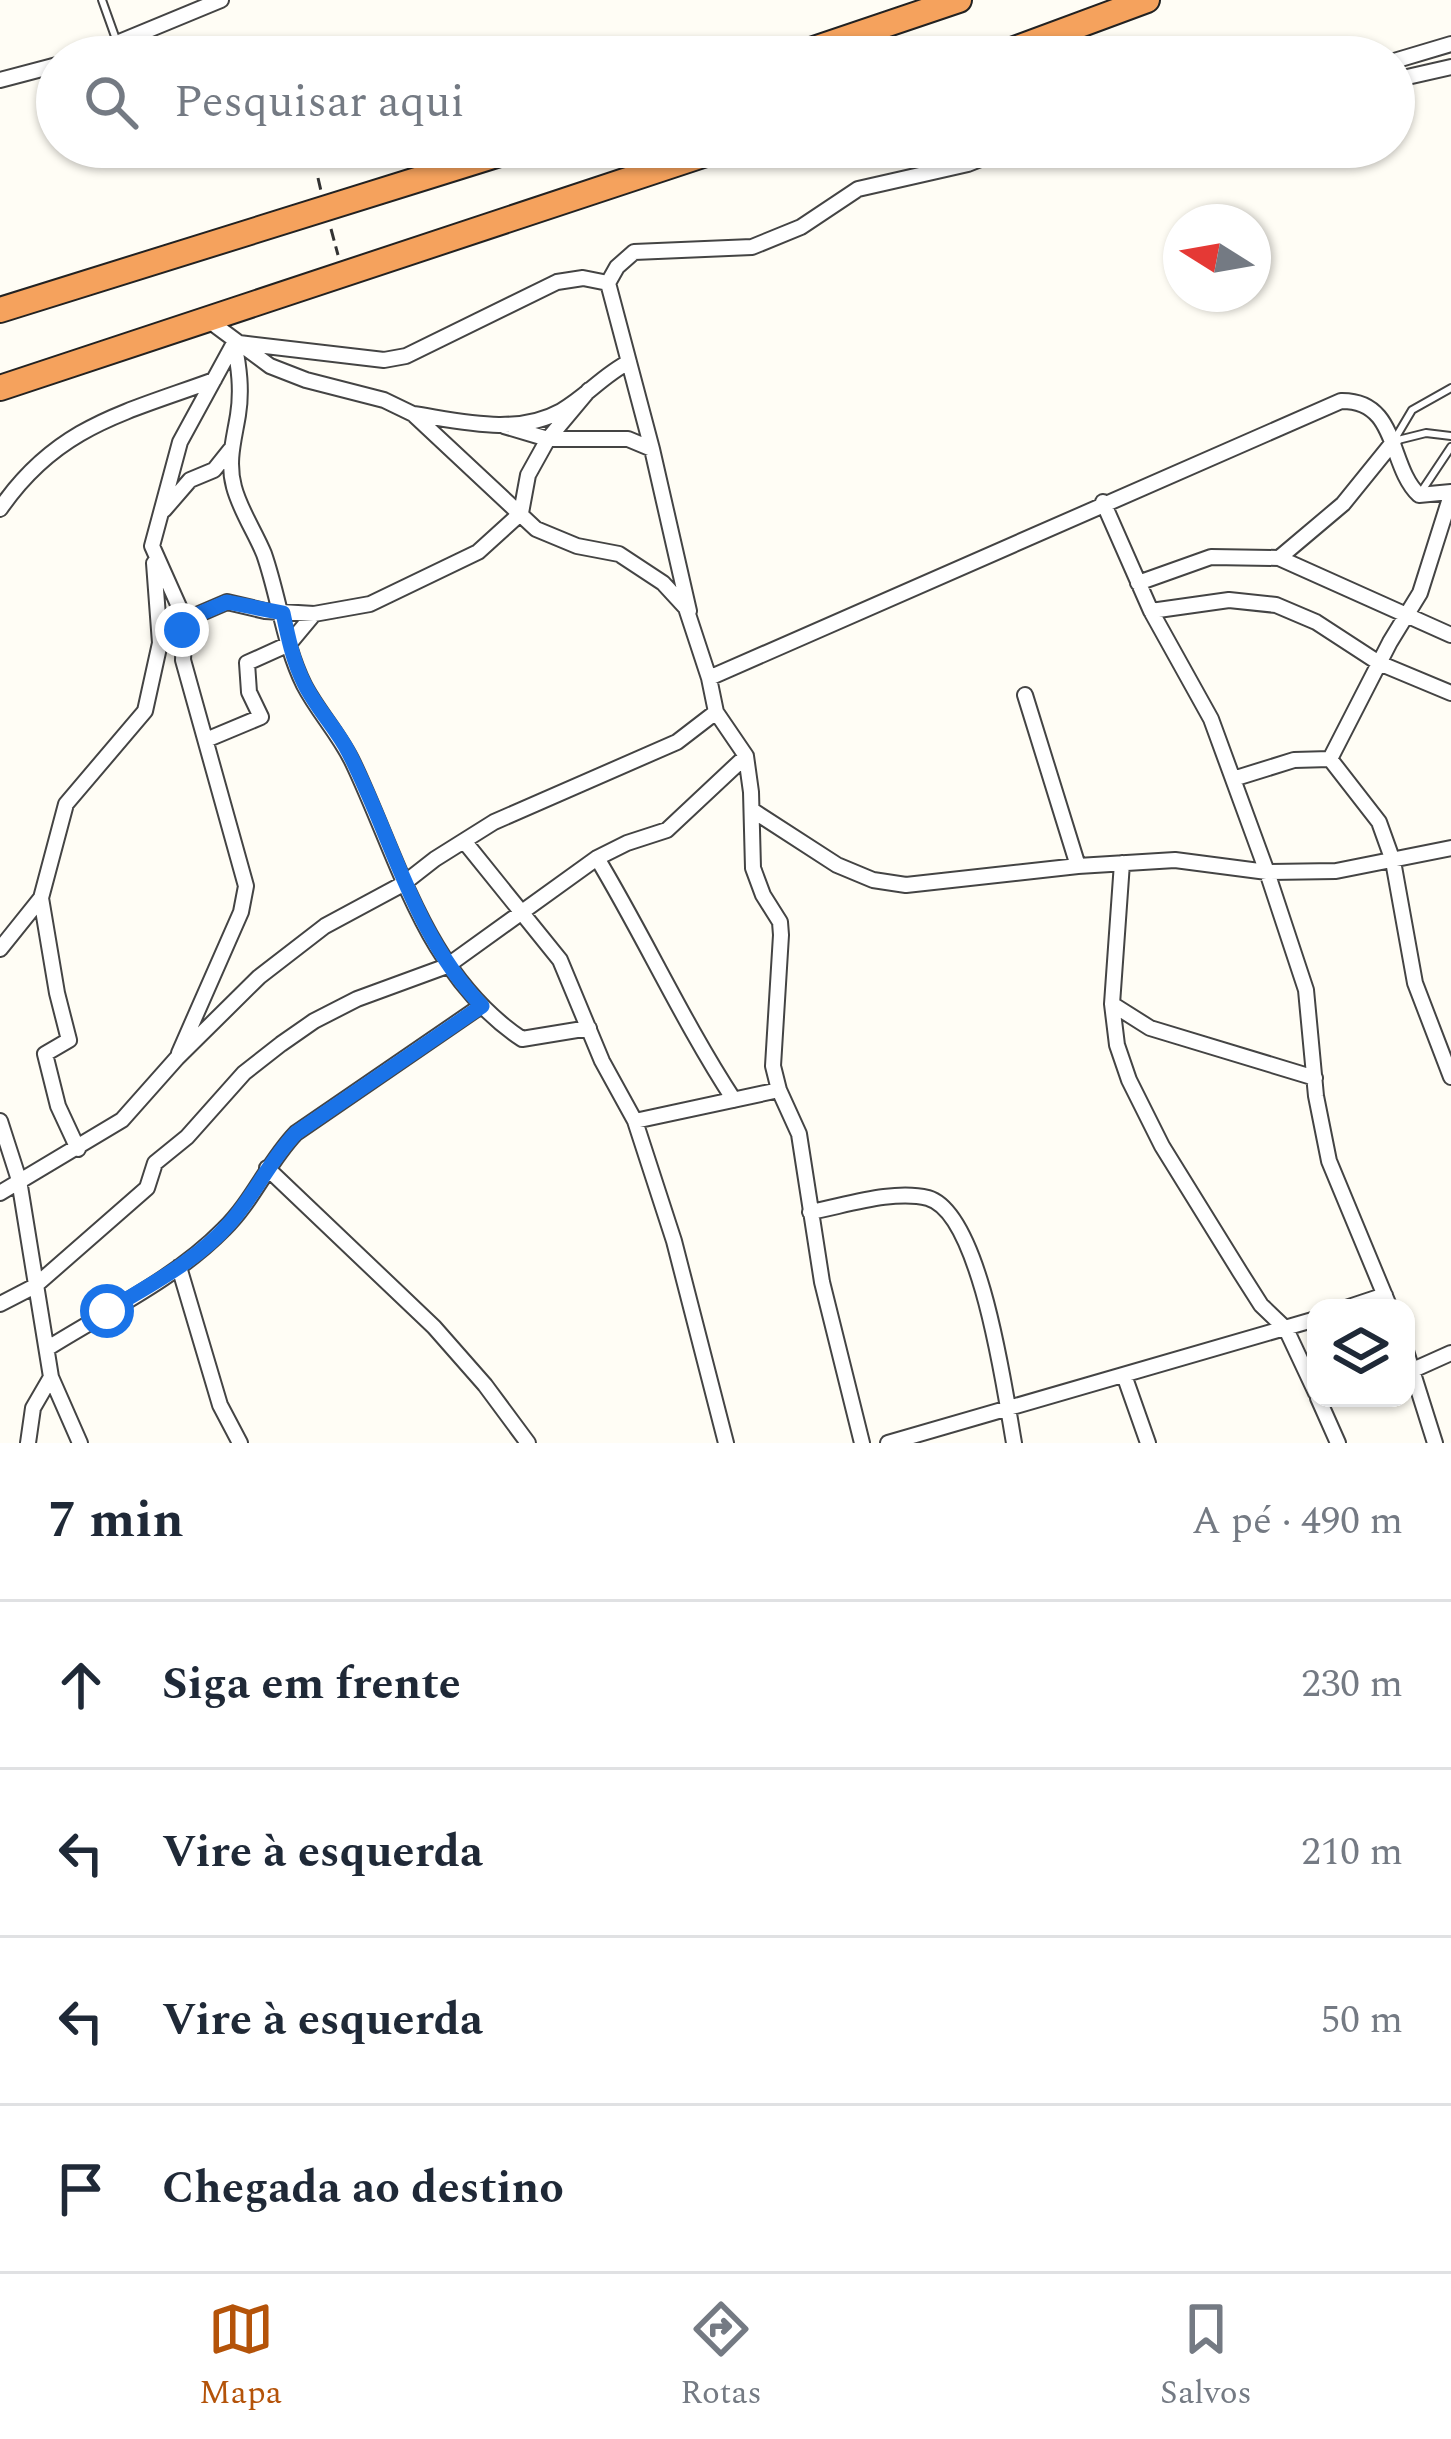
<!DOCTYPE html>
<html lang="pt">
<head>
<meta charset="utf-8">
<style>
	body { margin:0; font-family:Spectral,serif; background:#f6f6f7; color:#1f2937 }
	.controls { position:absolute; right:36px; bottom:36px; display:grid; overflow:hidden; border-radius:24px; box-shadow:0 3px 9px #0004 }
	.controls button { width:108px; height:108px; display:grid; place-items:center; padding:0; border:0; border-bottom:3px solid #e0e1e3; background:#fff; color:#1f2937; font:60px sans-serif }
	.compass { position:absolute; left:1163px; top:204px; width:108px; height:108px; border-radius:50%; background:#fff; box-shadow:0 3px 9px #0004; rotate:281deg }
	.stop { position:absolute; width:36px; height:36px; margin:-27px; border:9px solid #1a73e8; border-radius:50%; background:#fff }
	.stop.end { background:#1a73e8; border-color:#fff; box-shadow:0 3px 12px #0008 }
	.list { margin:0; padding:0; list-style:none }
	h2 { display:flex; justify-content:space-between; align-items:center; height:156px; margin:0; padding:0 48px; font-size:51px }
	h2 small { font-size:39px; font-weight:400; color:#747a83 }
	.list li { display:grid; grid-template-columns:78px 1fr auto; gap:36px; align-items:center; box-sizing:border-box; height:168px; padding:0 48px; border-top:3px solid #e0e1e3 }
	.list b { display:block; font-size:45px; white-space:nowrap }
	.list em { font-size:39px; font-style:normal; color:#747a83 }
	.icon { flex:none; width:66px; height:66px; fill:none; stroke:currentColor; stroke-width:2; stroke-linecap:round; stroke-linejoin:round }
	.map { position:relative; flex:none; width:1451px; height:1443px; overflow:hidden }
	.search { position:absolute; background:#fff; box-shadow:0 3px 9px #0004; left:36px; right:36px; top:36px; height:132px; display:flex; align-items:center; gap:30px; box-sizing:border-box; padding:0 42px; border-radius:66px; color:#747a83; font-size:45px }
	.sheet { height:828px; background:#fff }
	nav { display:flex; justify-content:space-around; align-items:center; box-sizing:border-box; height:168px; border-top:3px solid #e0e1e3; background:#fff; font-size:33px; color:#747a83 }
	nav a { display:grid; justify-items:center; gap:6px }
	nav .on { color:#b45309 }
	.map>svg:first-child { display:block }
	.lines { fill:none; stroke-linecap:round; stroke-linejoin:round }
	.service-casing { stroke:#444; stroke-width:10 }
	.minor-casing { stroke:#444; stroke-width:18 }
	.motorway-casing { stroke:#222; stroke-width:28 }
	.path { stroke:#333; stroke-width:3; stroke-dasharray:12 6; stroke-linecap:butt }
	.service { stroke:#fff; stroke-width:6 }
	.minor { stroke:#fff; stroke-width:14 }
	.motorway { stroke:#f5a25d; stroke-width:24 }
	.route { stroke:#1a73e8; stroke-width:15 }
</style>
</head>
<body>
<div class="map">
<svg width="1451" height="1443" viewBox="0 0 1451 1443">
	<rect width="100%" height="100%" fill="#fffdf5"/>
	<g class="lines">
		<g class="service-casing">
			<path id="service" d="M102 0 117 42
				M1396 437 1412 410 1451 388
				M1398 440 1426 433 1451 436
				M1421 492 1451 447"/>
		</g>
		<g class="minor-casing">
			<path id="minor" d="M83 57 221 0
				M1394 61 1451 44
				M0 80 57 65
				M1394 80 1451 67
				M208 320 270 366 306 380 384 400 413 414 536 529 577 546 619 554 663 583 686 608 709 678 716 712 746 756 751 792 753 868 763 895 780 922 781 935 773 1066 779 1090 799 1134 822 1282 862 1443
				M234 342C239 367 242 390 238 415 234 440 227 461 234 487 240 510 255 532 264 554 279 597 284 645 304 685 318 712 340 735 353 763 400 862 426 975 522 1039L589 1028
				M239 343 384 360 406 356 557 282 583 278 608 283
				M413 414C460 421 516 436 561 411 586 397 603 375 629 362
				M504 426 548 439H628L652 449 689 611
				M652 449 608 283 617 267 634 252 752 247 801 227 858 189 968 164 1011 147
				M1103 502 1151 611 1211 719 1267 872 1306 990 1316 1096 1329 1161 1390 1308
				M0 509C57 426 124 413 214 380
				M164 510 190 480 214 470 230 450
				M1279 558 1451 635
				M1138 583 1211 557 1279 558 1343 504 1394 441
				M1151 611 1229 600 1276 605 1316 622 1379 663 1451 693
				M185 620 227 602 265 611 314 614 370 604 478 552 521 513 528 475 548 439 589 390
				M709 678 1341 401C1399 400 1388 466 1419 495L1451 492
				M1025 695 1078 866
				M206 740 261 717 249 692 247 663 289 644 314 614
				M1330 759 1390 642 1420 593 1451 495
				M1233 779 1294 760 1330 759 1379 822 1393 861 1415 983 1451 1077
				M752 810 837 865 873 880 906 885 1078 866 1175 860 1267 872 1336 871 1451 848
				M464 841 560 960 602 1061 635 1121 674 1241 726 1443
				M597 858C645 938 683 1022 734 1100
				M1122 863 1112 1004 1117 1045 1129 1080 1162 1146 1240 1272 1261 1305 1286 1329 1316 1393
				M0 949 41 898
				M1112 1004 1150 1028 1315 1078
				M179 1053 241 912 246 886 183 660 185 620 152 546 180 442 234 343
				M0 1121 19 1180 51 1377 80 1443
				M635 1121 779 1090
				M78 1149 58 1106 45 1054 69 1040 57 993 41 898 66 804 145 711 160 643 154 563
				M267 1168 434 1327 485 1385 528 1443
				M0 1193 122 1120 177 1058 259 977 325 926 403 884 435 859 494 822 677 742 716 712
				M810 1212C844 1206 893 1189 928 1198 981 1213 1005 1393 1014 1443
				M179 1267 220 1405 240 1443
				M0 1304 35 1286 147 1188 155 1163 187 1137 244 1073 281 1044 314 1021 357 999 447 966 597 858 627 843 667 830 746 756
				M1346 1308 1385 1295
				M48 1348C107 1311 175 1279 224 1229 253 1201 268 1162 296 1133L481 1006
				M1406 1351 1435 1443
				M1413 1370 1451 1353
				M1124 1375 1148 1443
				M1318 1398 1338 1443
				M28 1443 33 1408 51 1377
				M888 1443 1316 1319"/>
		</g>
		<g class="motorway-casing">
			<path id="motorway" d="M790 57 959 0
				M993 57 1147 0
				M0 310 522 147
				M0 388 727 147"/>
		</g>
		<path class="path" d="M318 178 321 191
			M331 229 338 255"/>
		<use href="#service" class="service"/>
		<use href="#minor" class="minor"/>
		<use href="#motorway" class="motorway"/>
	</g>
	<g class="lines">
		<path class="route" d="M107 1311C149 1285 197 1261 229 1224 255 1195 269 1161 296 1133L482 1006C413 934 393 839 349 753 337 729 316 708 304 683 293 661 288 637 283 613L227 602 185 620 182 630"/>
	</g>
</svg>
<div class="controls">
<button><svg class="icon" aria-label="layers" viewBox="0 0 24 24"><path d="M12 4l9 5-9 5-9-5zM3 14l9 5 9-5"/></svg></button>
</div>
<svg class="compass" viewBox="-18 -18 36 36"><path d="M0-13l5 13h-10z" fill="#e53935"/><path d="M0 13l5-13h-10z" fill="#747a83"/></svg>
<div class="stop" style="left:107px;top:1311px"></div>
<div class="stop end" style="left:182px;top:630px"></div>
<div class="search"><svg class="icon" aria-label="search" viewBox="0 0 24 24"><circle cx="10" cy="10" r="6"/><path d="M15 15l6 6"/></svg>Pesquisar aqui</div>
</div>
<section class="sheet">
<h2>7 min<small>A pé · 490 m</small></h2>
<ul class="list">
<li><svg class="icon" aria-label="ahead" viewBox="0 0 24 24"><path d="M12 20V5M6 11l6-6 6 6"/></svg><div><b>Siga em frente</b></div><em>230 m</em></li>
<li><svg class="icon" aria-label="left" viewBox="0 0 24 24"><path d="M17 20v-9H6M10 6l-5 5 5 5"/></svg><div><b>Vire à esquerda</b></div><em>210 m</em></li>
<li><svg class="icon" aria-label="left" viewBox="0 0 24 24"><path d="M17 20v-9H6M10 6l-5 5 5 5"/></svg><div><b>Vire à esquerda</b></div><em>50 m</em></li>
<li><svg class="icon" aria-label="arrive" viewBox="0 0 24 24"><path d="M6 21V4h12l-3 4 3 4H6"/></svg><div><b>Chegada ao destino</b></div></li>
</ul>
</section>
<nav>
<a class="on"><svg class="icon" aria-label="map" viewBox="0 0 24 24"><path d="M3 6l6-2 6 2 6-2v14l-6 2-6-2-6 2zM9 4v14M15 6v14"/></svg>Mapa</a>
<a><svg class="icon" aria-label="directions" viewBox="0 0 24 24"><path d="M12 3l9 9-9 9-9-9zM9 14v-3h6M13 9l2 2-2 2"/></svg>Rotas</a>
<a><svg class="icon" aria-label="saved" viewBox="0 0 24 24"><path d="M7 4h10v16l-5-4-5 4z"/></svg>Salvos</a>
</nav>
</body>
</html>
